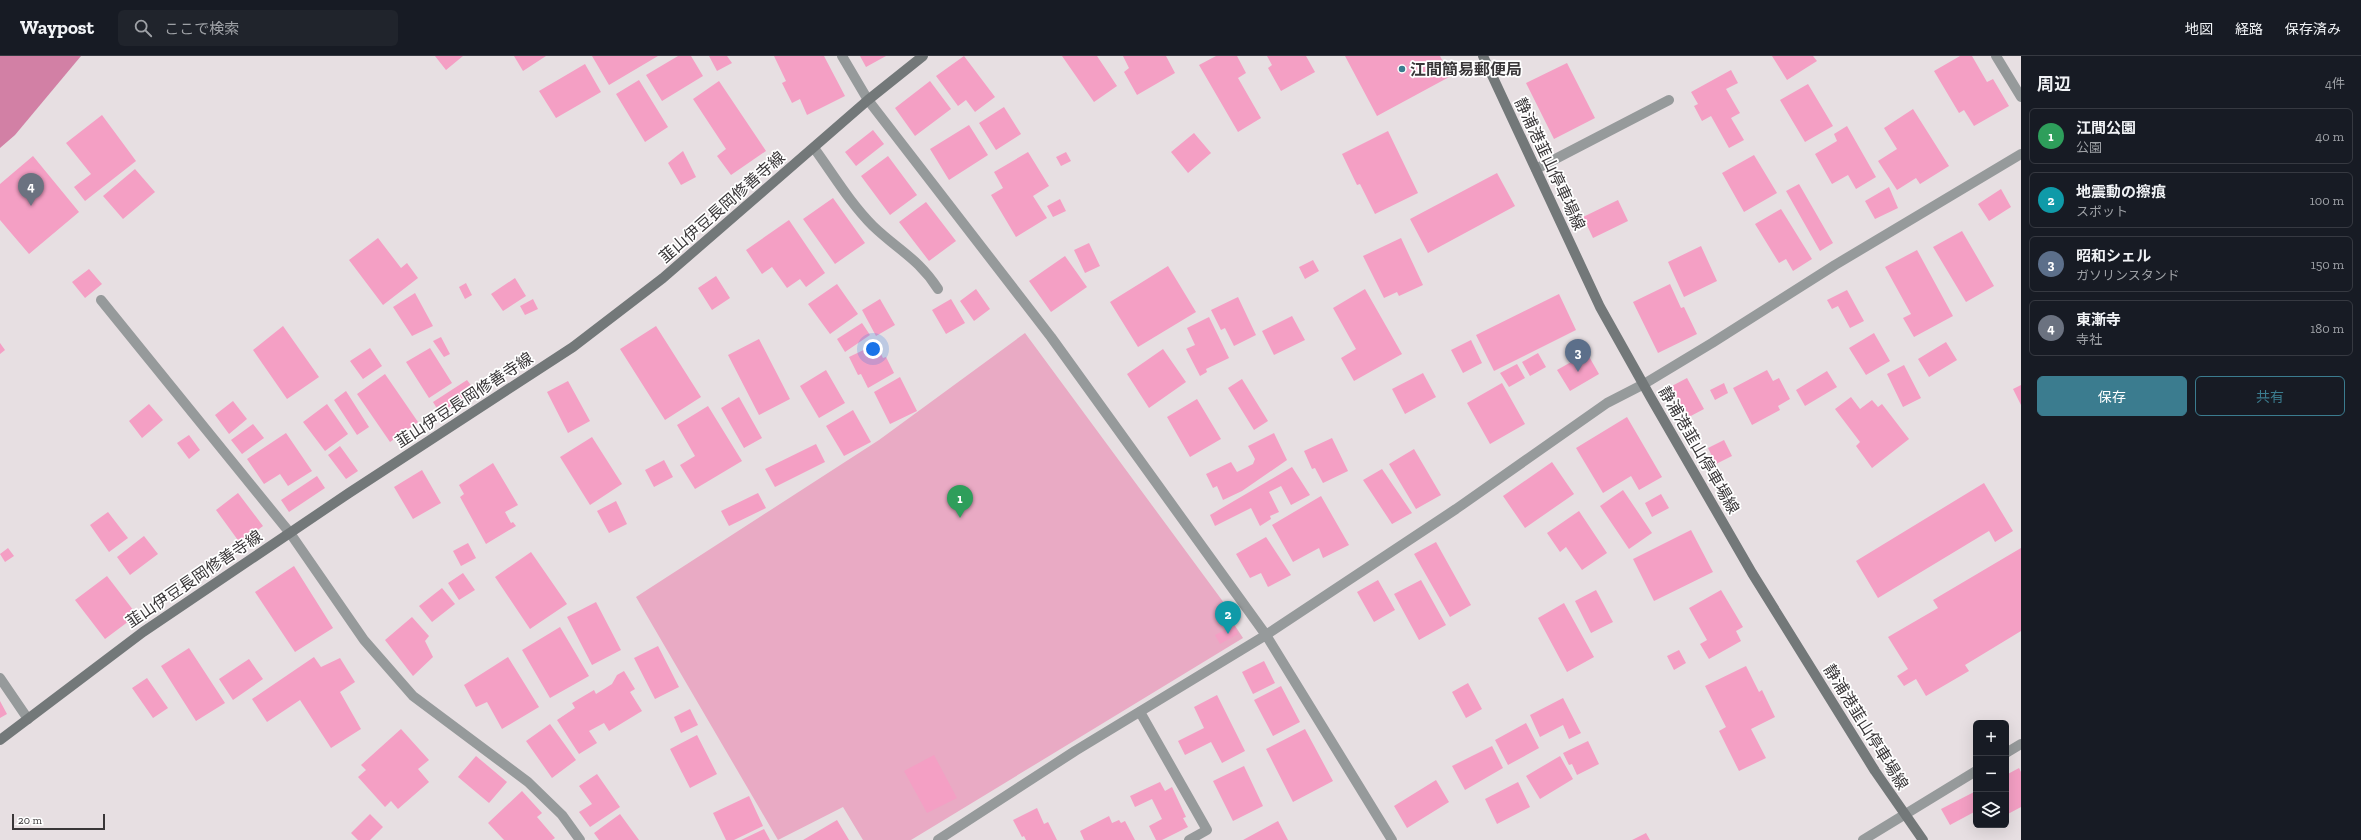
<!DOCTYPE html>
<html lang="ja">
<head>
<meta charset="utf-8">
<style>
	body { margin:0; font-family:"Zilla Slab","Noto Sans JP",serif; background:#20242c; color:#f1f3f6 }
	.controls { position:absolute; right:12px; bottom:12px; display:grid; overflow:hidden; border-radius:6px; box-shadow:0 4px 16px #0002 }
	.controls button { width:36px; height:36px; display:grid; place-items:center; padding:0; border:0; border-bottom:1px solid #363941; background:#171b24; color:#f1f3f6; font:20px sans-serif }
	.scale { position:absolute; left:12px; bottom:10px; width:93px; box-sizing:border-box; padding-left:4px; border:2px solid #393638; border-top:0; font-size:11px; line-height:14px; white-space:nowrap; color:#393638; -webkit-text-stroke:3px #fff; paint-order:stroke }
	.you { position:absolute; left:873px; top:293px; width:14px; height:14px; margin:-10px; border:3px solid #fff; border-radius:50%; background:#1a73e8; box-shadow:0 0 0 6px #1a73e833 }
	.badge { display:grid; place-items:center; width:26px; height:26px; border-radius:50%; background:#3b7c8f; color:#fff; font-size:13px; font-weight:700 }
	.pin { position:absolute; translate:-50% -33px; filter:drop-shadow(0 1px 2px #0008) }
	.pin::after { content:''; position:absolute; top:21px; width:14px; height:12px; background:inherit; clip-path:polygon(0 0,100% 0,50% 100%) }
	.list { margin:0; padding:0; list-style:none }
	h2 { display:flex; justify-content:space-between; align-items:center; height:52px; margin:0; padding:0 16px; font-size:17px }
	h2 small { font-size:13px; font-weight:400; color:#9ea1a6 }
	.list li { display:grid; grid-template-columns:26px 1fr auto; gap:12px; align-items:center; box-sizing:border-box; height:56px; margin:0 8px 8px; padding:0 8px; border:1px solid #363941; border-radius:6px }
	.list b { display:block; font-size:15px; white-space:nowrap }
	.list p { margin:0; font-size:13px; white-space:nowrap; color:#9ea1a6 }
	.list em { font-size:13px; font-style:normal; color:#9ea1a6 }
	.actions { display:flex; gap:8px; padding:12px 16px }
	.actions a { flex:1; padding:9px 0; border:1px solid #3b7c8f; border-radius:6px; text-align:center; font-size:14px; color:#3b7c8f }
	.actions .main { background:#3b7c8f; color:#fff }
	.icon { flex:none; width:22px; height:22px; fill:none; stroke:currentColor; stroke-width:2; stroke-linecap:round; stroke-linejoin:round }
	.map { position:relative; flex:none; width:2021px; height:784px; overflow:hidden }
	header { display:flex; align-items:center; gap:24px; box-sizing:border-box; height:56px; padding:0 20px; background:#171b24; border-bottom:1px solid #363941 }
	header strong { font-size:19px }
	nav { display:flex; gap:22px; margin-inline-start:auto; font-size:14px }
	.search { width:280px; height:36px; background:#20242c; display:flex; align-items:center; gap:10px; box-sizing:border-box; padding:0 14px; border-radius:6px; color:#9ea1a6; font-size:15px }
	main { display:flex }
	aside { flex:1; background:#171b24 }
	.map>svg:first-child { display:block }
	.green { fill:#e9aac4 }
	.forest { fill:#d280a5 }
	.building { fill:#f49fc4 }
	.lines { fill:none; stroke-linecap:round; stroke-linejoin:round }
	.service { stroke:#969a9b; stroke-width:10 }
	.minor { stroke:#969a9b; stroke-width:10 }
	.secondary { stroke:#737879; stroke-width:10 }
	.poi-dot { fill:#3b7c8f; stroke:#fff; stroke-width:1.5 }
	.labels { text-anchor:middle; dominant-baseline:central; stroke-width:3.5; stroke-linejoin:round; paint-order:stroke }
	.poi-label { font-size:16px; font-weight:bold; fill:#393638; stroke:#fff; text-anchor:start }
	.street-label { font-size:16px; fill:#393638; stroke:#fff }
</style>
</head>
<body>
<header>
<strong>Waypost</strong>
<div class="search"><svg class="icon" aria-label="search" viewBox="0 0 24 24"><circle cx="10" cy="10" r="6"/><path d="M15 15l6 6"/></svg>ここで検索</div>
<nav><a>地図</a><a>経路</a><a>保存済み</a></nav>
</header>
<main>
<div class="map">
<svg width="2021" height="784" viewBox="0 0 2021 784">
	<rect width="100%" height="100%" fill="#e7dfe2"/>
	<path class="green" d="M1025 277 1227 551 1224 553 1243 582 911 784H863L843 751 778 784 636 541 879 384Z"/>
	<path class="forest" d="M0 0H81L15 79 0 92Z"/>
	<path class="building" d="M435 0H463L446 14Z
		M514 0H546L523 15Z
		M592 0H658L609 29Z
		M678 0H691L703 20 662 45 646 19Z
		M709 0H727L732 7 717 15Z
		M774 0H824L845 40 807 59 800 43 792 47 782 27 786 25Z
		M860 0H886L866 11Z
		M964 0 995 41 975 56 966 44 958 50 936 20Z
		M1062 0H1097L1117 30 1094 46Z
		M1123 0H1166L1175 17 1137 39 1124 16 1129 12Z
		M1216 0H1237L1246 17 1238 22 1261 62 1238 76 1199 9Z
		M1267 0H1306L1315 16 1281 35 1268 12 1272 9Z
		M1345 0H1440L1451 20 1377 60Z
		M1772 0H1813L1817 5 1787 24Z
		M1960 0H1972L1987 26 1993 23 2009 50 1974 70 1964 54 1959 57 1934 15Z
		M1567 7 1595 62 1554 83 1526 27Z
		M585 8 601 36 556 62 539 35Z
		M1731 14 1738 27 1726 33 1740 57 1731 62 1744 84 1729 92 1711 60 1702 65 1694 50 1698 48 1691 36Z
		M639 24 668 71 645 86 616 38Z
		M719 25 766 95 731 119 717 100 726 93 693 43Z
		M930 25 951 53 915 80 895 52Z
		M1808 28 1833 70 1805 86 1780 44Z
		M1004 51 1021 78 996 94 979 67Z
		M1913 53 1949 110 1920 128 1916 122 1897 134 1878 105 1897 93 1884 72Z
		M102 59 136 105 85 145 74 131 91 118 66 87Z
		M969 69 988 99 949 124 930 93Z
		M1847 70 1876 121 1856 133 1848 119 1832 128 1815 98 1837 85 1834 78Z
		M873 74 884 88 856 110 845 96Z
		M1388 75 1418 137 1375 158 1360 128 1357 129 1342 98Z
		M1194 77 1211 97 1188 117 1171 96Z
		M683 95 696 121 681 129 668 107Z
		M1028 96 1049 130 1033 140 1047 162 1016 181 991 139 1003 132 994 116Z
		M1066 96 1071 105 1061 110 1056 101Z
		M1754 99 1777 137 1744 156 1722 117Z
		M33 100 79 156 29 198 0 164V128Z
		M888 100 917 139 890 159 861 120Z
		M135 113 155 136 123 163 103 140Z
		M1497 117 1515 150 1428 197 1410 163Z
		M1799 128 1833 187 1820 195 1786 135Z
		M1889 131 1898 152 1875 163 1865 145Z
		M2001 133 2011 151 1989 165 1978 148Z
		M833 142 865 187 835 208 803 163Z
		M1060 143 1066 155 1053 161 1047 150Z
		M1618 144 1628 165 1593 182 1583 161Z
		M926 146 956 185 929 205 899 166Z
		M1781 153 1812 203 1793 215 1786 203 1779 207 1755 168Z
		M789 164 825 217 806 231 800 223 787 232 772 211 762 218 746 194Z
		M1962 175 1994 230 1966 246 1933 191Z
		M378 182 401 212 407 207 418 222 383 249 349 204Z
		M1401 182 1423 229 1399 240 1397 236 1384 242 1363 200Z
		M1089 187 1100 210 1085 217 1074 194Z
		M1701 190 1717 225 1684 241 1668 206Z
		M1917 194 1953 260 1914 281 1903 262 1911 258 1885 211Z
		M1065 200 1087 231 1051 256 1029 225Z
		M1313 204 1319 215 1305 223 1299 211Z
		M1168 210 1196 256 1138 291 1110 246Z
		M89 213 102 228 85 242 72 226Z
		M716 220 730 242 712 254 698 232Z
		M515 222 526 240 503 255 491 238Z
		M466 227 472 239 465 243 459 231Z
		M837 228 858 258 830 278 808 248Z
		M1670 228 1681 252 1684 251 1697 278 1658 297 1633 246Z
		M976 233 990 253 974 265 960 245Z
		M1365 233 1402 298 1354 325 1341 302 1356 293 1333 252Z
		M1847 234 1864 265 1850 272 1838 250 1832 253 1827 244Z
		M415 237 433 270 412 280 393 251Z
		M1559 238 1576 274 1494 315 1476 279Z
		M1238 241 1256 279 1234 290 1225 272 1221 274 1211 254Z
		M533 243 538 253 525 259 520 250Z
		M880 243 895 269 876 280 862 254Z
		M951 243 965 267 946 278 932 254Z
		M1292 260 1305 284 1274 299 1262 275Z
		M1209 261 1229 302 1206 313 1207 316 1200 320 1186 293 1195 289 1187 272Z
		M862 267 870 279 845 296 837 283Z
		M283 270 319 321 287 343 253 294Z
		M656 270 701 341 665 364 620 293Z
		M1874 277 1890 305 1866 319 1849 292Z
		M441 281 450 298 444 301 433 285Z
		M759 283 790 343 759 359 728 299Z
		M1471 284 1482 307 1463 317 1451 294Z
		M1946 286 1957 304 1929 321 1918 303Z
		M0 287 5 294 0 298Z
		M876 288 883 302 886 301 894 317 868 332 861 318 858 319 849 301Z
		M370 292 382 310 363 323 350 305Z
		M430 292 452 327 429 342 406 306Z
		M1163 293 1186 326 1149 352 1127 318Z
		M1538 297 1546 311 1530 320 1522 306Z
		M1587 297 1599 318 1570 335 1557 314Z
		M1517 308 1525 322 1509 331 1500 317Z
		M1904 309 1921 342 1903 351 1887 318Z
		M826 314 845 347 819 362 800 330Z
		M1767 314 1773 325 1779 322 1790 343 1778 350 1780 354 1752 369 1733 332Z
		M1827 315 1837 331 1805 350 1796 334Z
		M1423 317 1436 341 1405 358 1392 333Z
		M385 318 418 366 390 386 357 338Z
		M900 321 917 355 890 368 874 336Z
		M1687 322 1704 353 1687 362 1670 331Z
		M1242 323 1268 365 1254 374 1228 332Z
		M467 324 476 336 441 359 433 346Z
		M568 325 590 365 568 377 547 336Z
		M1502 327 1525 368 1490 388 1467 347Z
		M1724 327 1728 337 1715 344 1710 334Z
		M2021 329V349L2013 333Z
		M346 335 369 371 357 379 334 344Z
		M739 341 762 382 744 392 721 352Z
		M1851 341 1860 353 1872 344 1878 351 1882 348 1909 383 1872 412 1856 390 1860 386 1835 353Z
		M1197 343 1221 383 1190 401 1167 361Z
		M233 345 247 363 229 378 215 359Z
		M149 348 163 364 142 382 129 365Z
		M327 348 348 378 325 395 303 366Z
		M708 350 742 405 695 433 680 409 695 400 677 369Z
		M853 354 871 386 844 400 826 370Z
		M1627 361 1662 421 1639 434 1631 420 1603 437 1576 392Z
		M253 368 264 382 242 398 231 384Z
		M286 377 312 415 288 430 280 418 264 428 247 403Z
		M1274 377 1287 404 1242 435 1223 444 1217 430 1213 432 1206 418 1231 406 1237 416 1253 408 1255 403 1248 390Z
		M189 379 200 394 189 403 177 387Z
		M592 381 622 428 590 449 560 401Z
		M1332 382 1348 415 1323 427 1315 412 1312 413 1304 395Z
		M1724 384 1732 400 1716 408 1708 392Z
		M816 388 825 406 775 431 765 413Z
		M340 390 358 415 346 423 328 399Z
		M1414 393 1441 439 1416 453 1389 408Z
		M664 404 673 421 654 431 645 414Z
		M1552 406 1574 438 1525 472 1503 440Z
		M493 407 518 449 505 456 511 467 513 466 516 470 486 488 460 441 464 438 459 429Z
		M1292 411 1310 439 1291 449 1281 430 1269 436 1279 456 1270 460 1271 463 1260 470 1251 452 1215 470 1210 459Z
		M1382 413 1412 457 1392 468 1363 424Z
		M422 414 441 447 413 463 394 431Z
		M317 420 325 432 289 456 281 444Z
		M1984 427 2013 475 1995 486 1989 475 1878 542 1856 505Z
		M1623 434 1652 477 1629 493 1600 450Z
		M238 437 263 470 240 487 216 454Z
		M758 437 766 452 729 470 721 455Z
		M1661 438 1669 452 1652 461 1645 447Z
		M1321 440 1349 489 1323 502 1319 492 1293 506 1272 469Z
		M616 445 627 468 609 477 597 455Z
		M1579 455 1607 497 1582 514 1566 491 1560 496 1547 477Z
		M108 456 128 482 109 496 90 469Z
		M1691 474 1713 516 1654 545 1633 503Z
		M144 480 158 498 130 519 117 501Z
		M1266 481 1291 519 1268 531 1261 517 1250 522 1236 498Z
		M1436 486 1471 549 1450 561 1414 498Z
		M468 487 476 502 461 510 453 495Z
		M8 492 14 500 5 506 0 498Z
		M2021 492V575L1965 609 1969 615 1926 640 1916 623 1904 630 1897 620 1908 613 1888 581 1938 552 1933 544Z
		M531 496 567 548 530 573 495 521Z
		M294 510 333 572 295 596 255 536Z
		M463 517 475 534 459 544 448 527Z
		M107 520 137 559 105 583 75 544Z
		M1378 524 1395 554 1374 566 1357 536Z
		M1421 524 1446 569 1419 584 1394 538Z
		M442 532 455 548 432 566 419 550Z
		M1596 534 1613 566 1591 577 1575 545Z
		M1721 534 1743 571 1736 575 1741 585 1709 603 1700 588 1707 584 1689 552Z
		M596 546 621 594 592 609 567 561Z
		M1564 547 1594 601 1567 616 1538 562Z
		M412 561 429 580 425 585 433 601 413 620 385 584Z
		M1234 569 1238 578 1220 588 1215 579Z
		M560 571 589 620 550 642 522 594Z
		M658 590 679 631 655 643 634 602Z
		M189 592 225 647 196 665 161 610Z
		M1679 594 1686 607 1674 614 1667 600Z
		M314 601 321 611 340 602 355 626 340 636 361 673 331 692 300 644 267 666 252 643Z
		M508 601 539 651 502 673 487 646 476 651 464 629Z
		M249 603 263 623 233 644 219 623Z
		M1264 605 1275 627 1253 638 1242 616Z
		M1746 610 1759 636 1762 634 1775 661 1751 673 1766 702 1739 715 1719 675 1726 671 1705 630Z
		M624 615 635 633 630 636 642 655 609 675 604 667 589 675 597 687 579 698 557 664 575 652 572 647 594 634 596 638 612 628 617 619Z
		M147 622 168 652 153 662 132 632Z
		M1468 627 1482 653 1466 662 1452 636Z
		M1281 630 1300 666 1273 680 1254 644Z
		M1217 639 1245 695 1222 707 1211 686 1185 699 1178 685 1204 672 1194 651Z
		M1563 642 1581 677 1569 683 1563 669 1540 681 1530 659Z
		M0 645 7 658 0 662Z
		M690 653 698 669 681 677 674 661Z
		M1526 667 1539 692 1508 709 1495 684Z
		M550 668 576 704 552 722 526 685Z
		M401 673 429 704 418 713 429 726 398 753 391 745 385 751 358 721 366 714 361 709Z
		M1305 673 1333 725 1293 746 1266 693Z
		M697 679 717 718 690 732 670 693Z
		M1588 685 1599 708 1577 719 1572 708 1569 709 1563 697Z
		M1492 690 1503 712 1465 734 1452 710Z
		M934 699 957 742 927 757 904 715Z
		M476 700 507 726 489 747 458 721Z
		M1560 700 1573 723 1540 743 1526 720Z
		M1244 710 1263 750 1233 765 1213 725Z
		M2019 712 2021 716V751L2006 759V719Z
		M597 718 620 751 590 771 579 756 592 748 579 730Z
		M1436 724 1449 746 1407 772 1394 750Z
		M1160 726 1165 735 1172 731 1186 761 1183 762 1188 771 1162 784H1156L1149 770 1162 763 1152 743 1135 751 1130 740Z
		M1518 726 1530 751 1497 768 1485 743Z
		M522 735 542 757 537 761 555 782 552 784H504L488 767Z
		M1976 735V755L1950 769 1941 753Z
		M749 740 763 770 734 784H726L713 757Z
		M1037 752 1044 768 1048 766 1057 784H1026L1024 780 1022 781 1013 764Z
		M370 758 383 771 370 784H358L351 777Z
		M620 758 639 784H599L594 777Z
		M1109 760 1112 767 1119 764 1121 767 1125 765 1135 784H1084L1080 775Z
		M837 764 849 784H803Z
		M1278 765 1288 784H1243Z
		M764 773 770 784H741Z
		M1646 777 1650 784H1632Z"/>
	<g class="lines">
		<path class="service" d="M814 92C833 118 850 147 873 170 898 194 919 203 938 233
			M1536 113 1669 44
			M0 622 28 663
			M1140 656 1207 774 1189 784
			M2006 697 2021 688
			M1904 759 1976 715"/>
		<path class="minor" d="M842 0 868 44 1051 281 1266 579 1392 784
			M1996 0 2021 41
			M101 244 290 477 364 584 413 640 528 726 562 759 580 784
			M938 784 1075 695 1266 579 1456 453 1607 347 1644 328 1712 287 1835 209 2021 98
			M1863 784 1904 759"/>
		<path class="secondary" d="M1483 0 1600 251 1651 342 1752 517 1875 715 1923 784
			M0 684 143 576 349 437 573 291 663 222 868 44 923 0"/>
	</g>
	<circle class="poi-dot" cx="1402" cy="13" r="4"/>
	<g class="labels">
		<g class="poi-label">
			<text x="1410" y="13">江間簡易郵便局</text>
		</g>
		<g class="street-label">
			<text transform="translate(1550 108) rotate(65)">静浦港韮山停車場線</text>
			<text transform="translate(722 151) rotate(-41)">韮山伊豆長岡修善寺線</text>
			<text transform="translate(464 344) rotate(-33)">韮山伊豆長岡修善寺線</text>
			<text transform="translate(1699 394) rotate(60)">静浦港韮山停車場線</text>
			<text transform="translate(194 523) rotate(-34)">韮山伊豆長岡修善寺線</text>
			<text transform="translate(1866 671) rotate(58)">静浦港韮山停車場線</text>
		</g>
	</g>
</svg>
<div class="controls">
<button>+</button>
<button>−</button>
<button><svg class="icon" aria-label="layers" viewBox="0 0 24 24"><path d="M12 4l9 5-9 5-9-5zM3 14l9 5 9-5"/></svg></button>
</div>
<div class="scale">20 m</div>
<div class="you"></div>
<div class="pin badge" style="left:960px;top:462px;background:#2e9e5b">1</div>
<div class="pin badge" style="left:1228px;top:578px;background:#0f9aa8">2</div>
<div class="pin badge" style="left:1578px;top:316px;background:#5c6f8a">3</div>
<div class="pin badge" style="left:31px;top:150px;background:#6b7280">4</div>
</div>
<aside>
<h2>周辺<small>4件</small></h2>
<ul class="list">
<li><span class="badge" style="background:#2e9e5b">1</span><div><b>江間公園</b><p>公園</p></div><em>40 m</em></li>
<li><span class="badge" style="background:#0f9aa8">2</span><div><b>地震動の擦痕</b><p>スポット</p></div><em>100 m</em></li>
<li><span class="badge" style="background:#5c6f8a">3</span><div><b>昭和シェル</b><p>ガソリンスタンド</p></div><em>150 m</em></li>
<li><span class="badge" style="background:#6b7280">4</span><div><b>東漸寺</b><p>寺社</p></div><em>180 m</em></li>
</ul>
<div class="actions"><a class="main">保存</a><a>共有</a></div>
</aside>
</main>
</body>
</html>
